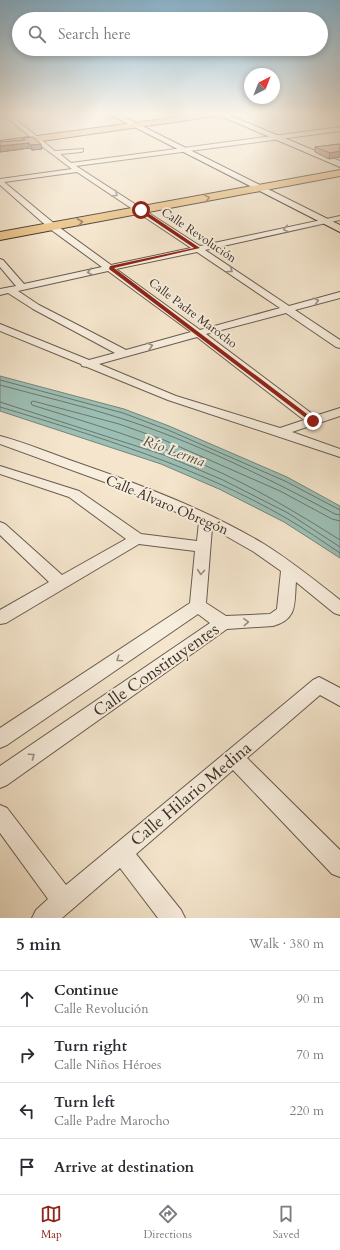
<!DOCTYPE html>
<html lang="en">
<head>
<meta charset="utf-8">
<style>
	body { margin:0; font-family:Cardo,serif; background:#f7f7f7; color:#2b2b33 }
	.compass { position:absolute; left:244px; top:68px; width:36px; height:36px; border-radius:50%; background:#fff; box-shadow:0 2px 6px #0003; rotate:42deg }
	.stop { position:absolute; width:12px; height:12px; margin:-9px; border:3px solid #8f2418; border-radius:50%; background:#fff }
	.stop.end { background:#8f2418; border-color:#fff; box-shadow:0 1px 4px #0008 }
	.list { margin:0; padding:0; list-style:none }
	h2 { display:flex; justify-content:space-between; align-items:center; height:52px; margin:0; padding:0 16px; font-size:17px }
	h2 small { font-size:13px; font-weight:400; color:#7c7c81 }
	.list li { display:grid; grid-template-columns:26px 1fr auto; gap:12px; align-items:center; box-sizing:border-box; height:56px; padding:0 16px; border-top:1px solid #e1e1e2 }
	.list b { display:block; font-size:15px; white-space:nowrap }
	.list p { margin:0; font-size:13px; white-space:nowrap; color:#7c7c81 }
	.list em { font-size:13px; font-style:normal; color:#7c7c81 }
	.icon { flex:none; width:22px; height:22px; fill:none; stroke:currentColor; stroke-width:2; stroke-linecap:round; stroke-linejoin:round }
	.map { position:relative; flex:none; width:340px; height:918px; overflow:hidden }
	.search { position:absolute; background:#fff; box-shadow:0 2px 6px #0003; left:12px; right:12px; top:12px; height:44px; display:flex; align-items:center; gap:10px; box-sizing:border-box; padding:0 14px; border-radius:22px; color:#7c7c81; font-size:15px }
	.sheet { height:276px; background:#fff }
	nav { display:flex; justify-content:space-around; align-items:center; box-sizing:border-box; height:56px; border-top:1px solid #e1e1e2; background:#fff; font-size:11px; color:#7c7c81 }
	nav a { display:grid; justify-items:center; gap:2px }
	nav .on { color:#8f2418 }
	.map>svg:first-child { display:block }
	.water { fill:#9cbfb5; stroke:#75857c }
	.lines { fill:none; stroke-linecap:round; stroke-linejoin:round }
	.shore { stroke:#6b776e; stroke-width:1 }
	.street-casing { stroke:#685c50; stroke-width:2 }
	.secondary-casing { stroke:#3a2f26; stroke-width:2 }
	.primary-casing { stroke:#3a2f26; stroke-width:2 }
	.street { fill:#f8eede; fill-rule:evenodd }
	.secondary { fill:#f8eede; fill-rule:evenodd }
	.primary { fill:#eac286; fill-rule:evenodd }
	.wall { fill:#be8e7d; stroke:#3a2f26 }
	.shaded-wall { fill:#9b7466; stroke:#3a2f26 }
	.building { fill:#dda591; stroke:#3a2f26 }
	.oneway { stroke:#998e82 }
	.oneway2 { stroke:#897151 }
	.route { fill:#8f2418 }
	.labels { text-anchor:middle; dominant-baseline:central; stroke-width:4; stroke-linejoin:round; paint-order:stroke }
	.far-street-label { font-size:12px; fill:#3a2f26; stroke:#f8eede }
	.street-label { font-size:14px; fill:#3a2f26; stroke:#f8eede }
	.water-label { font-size:15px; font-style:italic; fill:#52534a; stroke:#f8eede }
	.near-street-label { font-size:17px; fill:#3a2f26; stroke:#f8eede }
</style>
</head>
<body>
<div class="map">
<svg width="340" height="918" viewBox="0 0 340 918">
	<rect width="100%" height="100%" fill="#f4e5cc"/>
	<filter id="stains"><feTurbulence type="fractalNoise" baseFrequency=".005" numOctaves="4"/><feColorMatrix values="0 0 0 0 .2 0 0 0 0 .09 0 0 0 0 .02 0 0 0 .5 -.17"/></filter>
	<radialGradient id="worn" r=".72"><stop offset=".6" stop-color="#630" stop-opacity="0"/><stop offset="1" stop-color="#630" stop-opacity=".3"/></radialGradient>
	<path class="water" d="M0 376 124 409 169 426 287 477 340 506V558L284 522 219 489 161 464 0 411Z"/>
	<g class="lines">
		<path class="shore" d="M0 380 123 413 168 430 285 481 340 510
			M0 385C40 396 80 405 120 418 195 442 266 477 335 514L340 515
			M0 402 164 455 223 480 288 513 340 547
			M0 407C97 436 198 467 286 518 305 529 322 541 340 553
			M340 521 332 519 280 491 164 440 119 424 33 401 31 402 32 405C90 423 149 441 204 465 252 486 296 512 340 540"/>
		<g class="street-casing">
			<path id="street" d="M3 114H9L55 151 83 149V151L81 152 60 154 71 163 340 127V131L76 166 200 246 340 216V220L205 250 289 306 340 292V298L295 310 340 340V348L336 347 286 313 206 334 315 416 340 408V416L292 432 340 449V457L168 400 87 367 82 366 81 364 0 331V324L89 360 115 353 33 309 8 293 0 295V289L16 286 0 267V259L3 260 24 284 102 267 50 229 0 185V179L72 169 35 141ZM77 172 191 248 111 265 56 225 4 182ZM197 252 280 308 200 330 116 269ZM108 271 191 332 126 350 39 305 18 291ZM197 337 304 420 280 428 176 396 99 364Z
				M0 436C27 443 54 455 81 464 144 486 207 510 264 544 291 561 315 580 340 600V615L334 613 296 582C294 604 298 619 273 626L227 629 7 785 0 788V766L210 623 198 614 7 745 0 748V728L190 603 195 551 139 544 6 623 0 624V610L49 582 0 535V522L5 524 62 575 126 539 69 497 0 474V466L79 491 141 534 197 541 199 522 121 488 0 444ZM212 528 254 552 281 571 277 609 270 614 226 616 206 603Z
				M319 677 340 688V706L320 695 247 758 340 850V877L332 874 233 770 136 854 181 910 185 918H158L120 868 62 918H32L36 910 48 899 0 833V805L7 808 66 885 313 680Z"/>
		</g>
		<g class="secondary-casing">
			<path id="secondary" d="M109 114H118L340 225V232Z
				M216 114H226L340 161V167Z
				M335 114H340V116H336Z"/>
		</g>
		<g class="primary-casing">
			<path id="primary" d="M200 114H220L216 116 0 147V141Z
				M340 170V176L0 240V232Z"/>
		</g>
		<use href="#street" class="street"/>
		<use href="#secondary" class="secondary"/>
		<use href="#primary" class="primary"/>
	</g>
	<path class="wall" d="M23 138 42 149 32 150 29 148 0 152V142L24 140Z
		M340 144 329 159 315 152V147Z"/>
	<path class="shaded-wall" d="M29 143V148L0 152V146Z
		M41 144 42 149 32 150 31 145Z
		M340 151V157L329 159 330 153Z"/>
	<path class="building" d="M33 137 41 144 31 145 29 143 0 146V142L25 140 23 138Z
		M340 144V151L330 153 315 147Z"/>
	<defs><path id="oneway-chevron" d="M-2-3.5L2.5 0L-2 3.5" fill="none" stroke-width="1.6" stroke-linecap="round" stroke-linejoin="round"/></defs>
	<g class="oneway">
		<use href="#oneway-chevron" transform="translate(115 194) rotate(33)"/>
		<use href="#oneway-chevron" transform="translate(286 229) rotate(168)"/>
		<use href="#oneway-chevron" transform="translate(230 270) rotate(34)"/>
		<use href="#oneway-chevron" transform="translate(90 272) rotate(168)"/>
		<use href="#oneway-chevron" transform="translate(316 301) rotate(-15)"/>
		<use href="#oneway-chevron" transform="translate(150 346) rotate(-15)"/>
		<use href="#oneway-chevron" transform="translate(201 572) rotate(95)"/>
		<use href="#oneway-chevron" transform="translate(246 622) rotate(-4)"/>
		<use href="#oneway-chevron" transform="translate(119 659) rotate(146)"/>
		<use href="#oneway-chevron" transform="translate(32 756) rotate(-35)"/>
	</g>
	<g class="oneway2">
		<use href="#oneway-chevron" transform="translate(207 198) rotate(-11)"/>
		<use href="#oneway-chevron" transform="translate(80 222) rotate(-11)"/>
	</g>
	<linearGradient id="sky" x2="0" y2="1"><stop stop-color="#89b8d4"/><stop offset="0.47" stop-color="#faf3e8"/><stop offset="1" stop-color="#faf3e8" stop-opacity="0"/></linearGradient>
	<rect width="340" height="242" fill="url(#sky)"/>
	<path class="route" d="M139 209H142L200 248 114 268 315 420V422H311L109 269 110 266 194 248 139 211Z"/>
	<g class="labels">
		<g class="far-street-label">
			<text transform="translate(199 235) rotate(34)">Calle Revolución</text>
			<text transform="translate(193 313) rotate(37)">Calle Padre Marocho</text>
		</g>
		<g class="street-label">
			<text transform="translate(167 505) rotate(23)">Calle Álvaro Obregón</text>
		</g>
		<g class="water-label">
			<text transform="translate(174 451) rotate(20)">Río Lerma</text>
		</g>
		<g class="near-street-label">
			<text transform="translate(156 670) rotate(-35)">Calle Constituyentes</text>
			<text transform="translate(191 794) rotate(-40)">Calle Hilario Medina</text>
		</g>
	</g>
	<rect width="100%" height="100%" filter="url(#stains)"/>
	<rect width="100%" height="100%" fill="url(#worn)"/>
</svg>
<svg class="compass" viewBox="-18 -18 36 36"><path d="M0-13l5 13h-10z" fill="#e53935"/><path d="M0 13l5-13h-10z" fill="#7c7c81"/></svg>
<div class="stop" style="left:141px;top:210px"></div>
<div class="stop end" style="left:313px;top:421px"></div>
<div class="search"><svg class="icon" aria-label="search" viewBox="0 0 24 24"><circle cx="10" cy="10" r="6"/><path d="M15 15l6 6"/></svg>Search here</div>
</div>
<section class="sheet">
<h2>5 min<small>Walk · 380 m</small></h2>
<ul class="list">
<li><svg class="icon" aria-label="ahead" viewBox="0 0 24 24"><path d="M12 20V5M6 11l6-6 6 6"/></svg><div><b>Continue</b><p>Calle Revolución</p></div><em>90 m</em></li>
<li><svg class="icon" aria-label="right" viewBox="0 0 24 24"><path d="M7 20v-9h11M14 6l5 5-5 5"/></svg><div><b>Turn right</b><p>Calle Niños Héroes</p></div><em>70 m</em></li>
<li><svg class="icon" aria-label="left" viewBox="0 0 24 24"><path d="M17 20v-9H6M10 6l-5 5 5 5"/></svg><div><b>Turn left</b><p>Calle Padre Marocho</p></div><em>220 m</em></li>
<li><svg class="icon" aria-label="arrive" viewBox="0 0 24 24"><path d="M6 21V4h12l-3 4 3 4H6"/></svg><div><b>Arrive at destination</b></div></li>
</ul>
</section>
<nav>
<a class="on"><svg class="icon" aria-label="map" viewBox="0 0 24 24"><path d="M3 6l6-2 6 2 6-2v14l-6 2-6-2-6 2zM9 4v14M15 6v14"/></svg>Map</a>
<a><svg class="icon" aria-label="directions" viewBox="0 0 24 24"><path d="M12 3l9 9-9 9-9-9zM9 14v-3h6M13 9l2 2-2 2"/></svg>Directions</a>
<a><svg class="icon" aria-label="saved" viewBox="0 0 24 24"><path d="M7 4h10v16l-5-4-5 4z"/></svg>Saved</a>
</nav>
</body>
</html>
